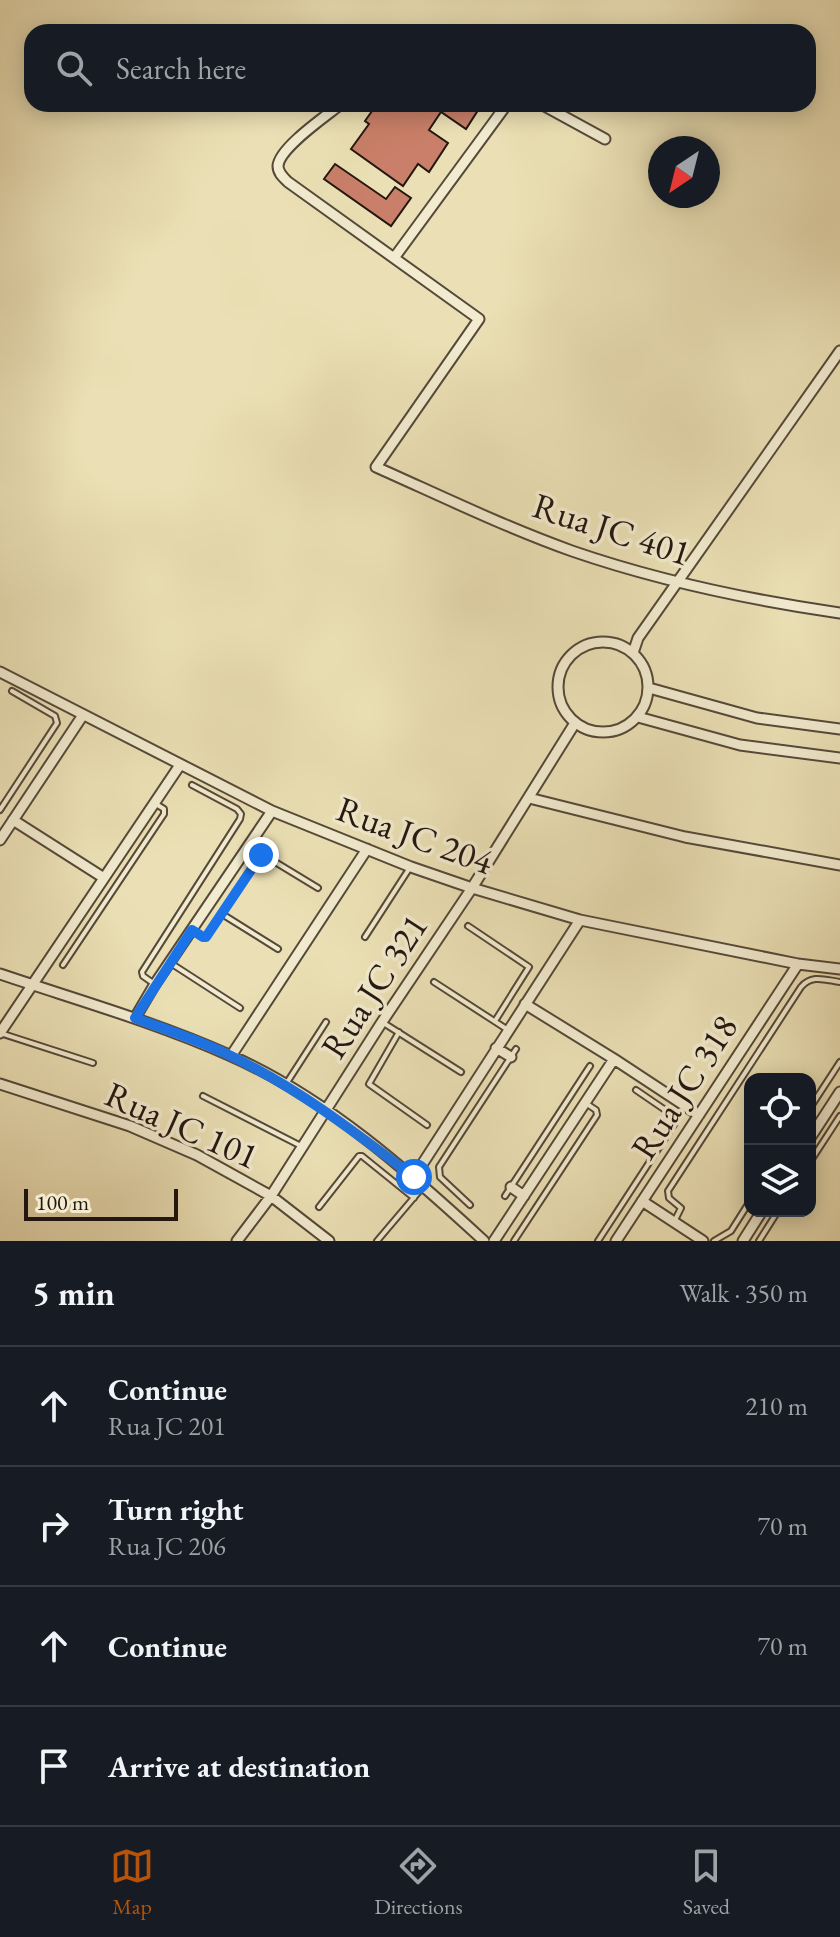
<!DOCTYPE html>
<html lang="en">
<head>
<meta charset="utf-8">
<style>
	body { margin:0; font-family:"EB Garamond",serif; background:#20242c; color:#f1f3f6 }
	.controls { position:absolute; right:24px; bottom:24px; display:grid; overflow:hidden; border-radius:16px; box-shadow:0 4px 20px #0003 }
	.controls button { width:72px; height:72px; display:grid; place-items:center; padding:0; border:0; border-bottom:2px solid #363941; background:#171b24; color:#f1f3f6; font:40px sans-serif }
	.compass { position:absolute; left:648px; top:136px; width:72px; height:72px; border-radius:50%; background:#171b24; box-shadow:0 4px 20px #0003; rotate:215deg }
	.scale { position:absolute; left:24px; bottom:20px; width:154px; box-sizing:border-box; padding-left:8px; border:4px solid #231710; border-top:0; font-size:22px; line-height:28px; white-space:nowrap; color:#231710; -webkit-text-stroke:6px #f2ebcf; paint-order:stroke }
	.stop { position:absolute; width:24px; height:24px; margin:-18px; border:6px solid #1a73e8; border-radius:50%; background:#fff }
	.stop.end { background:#1a73e8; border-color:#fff; box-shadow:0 2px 8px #0008 }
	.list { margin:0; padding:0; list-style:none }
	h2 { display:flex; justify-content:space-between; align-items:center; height:104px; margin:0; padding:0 32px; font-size:34px }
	h2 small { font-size:26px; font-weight:400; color:#9ea1a6 }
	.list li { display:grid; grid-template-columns:52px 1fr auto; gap:24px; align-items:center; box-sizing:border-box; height:120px; padding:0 32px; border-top:2px solid #363941 }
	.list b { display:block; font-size:30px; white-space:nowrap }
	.list p { margin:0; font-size:26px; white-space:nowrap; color:#9ea1a6 }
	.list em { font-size:26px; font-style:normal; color:#9ea1a6 }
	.icon { flex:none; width:44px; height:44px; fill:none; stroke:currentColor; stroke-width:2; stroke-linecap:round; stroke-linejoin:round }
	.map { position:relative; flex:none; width:840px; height:1241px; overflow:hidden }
	.search { position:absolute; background:#171b24; box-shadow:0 4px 20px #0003; left:24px; right:24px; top:24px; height:88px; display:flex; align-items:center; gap:20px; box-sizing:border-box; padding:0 28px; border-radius:24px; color:#9ea1a6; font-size:30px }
	.sheet { height:584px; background:#171b24 }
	nav { display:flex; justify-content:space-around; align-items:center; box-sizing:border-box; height:112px; border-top:2px solid #363941; background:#171b24; font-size:22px; color:#9ea1a6 }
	nav a { display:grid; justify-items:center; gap:4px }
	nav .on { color:#b45309 }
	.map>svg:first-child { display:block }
	.building { fill:#c97f69; stroke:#231710; stroke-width:2 }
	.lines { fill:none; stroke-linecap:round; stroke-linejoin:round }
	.service-casing { stroke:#554939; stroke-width:8 }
	.minor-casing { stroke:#554939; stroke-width:13 }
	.service { stroke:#f2ebcf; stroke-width:4 }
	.minor { stroke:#f2ebcf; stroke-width:9 }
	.route { stroke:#1a73e8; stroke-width:10 }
	.labels { text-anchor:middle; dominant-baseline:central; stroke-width:7; stroke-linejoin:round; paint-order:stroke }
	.street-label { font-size:36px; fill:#231710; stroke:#f2ebcf }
</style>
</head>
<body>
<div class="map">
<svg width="840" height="1241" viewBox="0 0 840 1241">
	<rect width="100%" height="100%" fill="#ebe0b5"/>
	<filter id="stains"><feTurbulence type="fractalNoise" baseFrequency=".0025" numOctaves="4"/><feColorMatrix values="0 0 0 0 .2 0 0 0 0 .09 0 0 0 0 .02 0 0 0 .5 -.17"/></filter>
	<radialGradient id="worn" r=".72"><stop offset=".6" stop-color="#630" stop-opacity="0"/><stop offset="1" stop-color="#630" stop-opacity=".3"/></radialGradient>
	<path class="building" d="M377 104H482L466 129 441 112 429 130 448 143 429 172 418 164 403 186 351 149 369 124 365 121Z
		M335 164 386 199 395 187 411 198 391 226 324 179Z"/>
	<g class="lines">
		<g class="service-casing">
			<path id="service" d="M0 810 57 723 55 716 12 691
				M222 914 278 949
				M468 926 529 967 495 1021
				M192 930 203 937H206L262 854 318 888
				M365 937 409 869
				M172 964 240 1008
				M63 965 164 814V809L156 804
				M434 982 508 1030
				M153 983 143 976 142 972 240 819 241 814 237 809 192 785
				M382 1022 461 1072
				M399 1032 369 1084 427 1125
				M0 1033 93 1063
				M286 1084 326 1022
				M203 1096 301 1146
				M810 1108 840 1062
				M810 1162 840 1116
				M505 1196 590 1066
				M470 1205 440 1177 439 1167 516 1049
				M319 1207 359 1156H362L414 1198
				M674 1222 681 1208 669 1198 668 1191 801 987C812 974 825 980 840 982
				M377 1241 422 1188
				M514 1241 597 1115 596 1110 587 1104
				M598 1241 675 1123 674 1116 636 1090
				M714 1241 731 1231 750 1201
				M759 1241 778 1211"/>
		</g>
		<g class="minor-casing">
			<path id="minor" d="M341 104C326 116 279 148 278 166 278 173 283 177 288 182L479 319 376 467C441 496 505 527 572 551 659 581 750 600 840 613
				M541 104 605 139
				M394 258 507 104
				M558 687a45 45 0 1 1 90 0a45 45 0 1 1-90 0Z
				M633 653 638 638 840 351
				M0 672 272 811 411 867 472 888 580 920 798 964 840 969
				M649 688 757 718 840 729
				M638 717 740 745 840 758
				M529 798 685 837 840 865
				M13 820 104 878
				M0 840 83 715
				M0 974C77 1000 155 1022 229 1055 325 1097 408 1171 484 1241
				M525 1004 614 1059 699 1115
				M135 1018 155 984 272 811
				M0 1033 180 765
				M496 1048 511 1057
				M231 1056 367 849
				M0 1084 130 1126 197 1155 271 1196 329 1241
				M810 1138 840 1092
				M414 1177 580 920
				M511 1187 524 1196
				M642 1201 703 1241
				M237 1241 271 1196 382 1022 472 888 575 723
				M494 1241 614 1059
				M616 1241 798 964
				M743 1241 762 1211"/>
		</g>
		<use href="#service" class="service"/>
		<use href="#minor" class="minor"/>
	</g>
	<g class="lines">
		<path class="route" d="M261 855 206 937H203L192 930 135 1018C167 1030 202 1041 233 1057 299 1089 356 1133 414 1177"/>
	</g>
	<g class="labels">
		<g class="street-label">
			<text transform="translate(612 529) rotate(18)">Rua JC 401</text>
			<text transform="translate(415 835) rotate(20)">Rua JC 204</text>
			<text transform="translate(374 986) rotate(-57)">Rua JC 321</text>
			<text transform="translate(684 1087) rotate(-57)">Rua JC 318</text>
			<text transform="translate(182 1125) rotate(24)">Rua JC 101</text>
		</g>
	</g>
	<rect width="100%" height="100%" filter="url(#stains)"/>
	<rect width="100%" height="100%" fill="url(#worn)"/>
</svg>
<div class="controls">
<button><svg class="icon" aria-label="locate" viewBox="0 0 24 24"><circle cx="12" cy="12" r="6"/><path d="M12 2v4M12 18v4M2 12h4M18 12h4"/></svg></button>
<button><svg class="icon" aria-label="layers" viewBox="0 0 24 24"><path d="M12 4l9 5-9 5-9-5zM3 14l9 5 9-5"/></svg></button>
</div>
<svg class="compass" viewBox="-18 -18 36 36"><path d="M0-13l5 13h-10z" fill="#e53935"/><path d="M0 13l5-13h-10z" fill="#9ea1a6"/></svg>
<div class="scale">100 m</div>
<div class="stop" style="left:414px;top:1177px"></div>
<div class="stop end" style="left:261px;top:855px"></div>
<div class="search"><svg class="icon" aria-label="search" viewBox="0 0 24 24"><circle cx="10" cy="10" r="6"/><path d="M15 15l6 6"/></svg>Search here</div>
</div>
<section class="sheet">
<h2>5 min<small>Walk · 350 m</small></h2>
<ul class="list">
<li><svg class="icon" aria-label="ahead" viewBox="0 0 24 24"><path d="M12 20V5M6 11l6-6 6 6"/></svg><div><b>Continue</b><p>Rua JC 201</p></div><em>210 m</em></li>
<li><svg class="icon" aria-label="right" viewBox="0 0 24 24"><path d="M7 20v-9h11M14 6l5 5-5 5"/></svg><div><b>Turn right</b><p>Rua JC 206</p></div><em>70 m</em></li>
<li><svg class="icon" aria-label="ahead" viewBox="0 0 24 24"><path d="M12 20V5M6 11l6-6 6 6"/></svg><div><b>Continue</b></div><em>70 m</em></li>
<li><svg class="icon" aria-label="arrive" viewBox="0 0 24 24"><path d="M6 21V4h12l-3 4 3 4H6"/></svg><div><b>Arrive at destination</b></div></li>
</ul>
</section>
<nav>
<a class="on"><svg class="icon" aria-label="map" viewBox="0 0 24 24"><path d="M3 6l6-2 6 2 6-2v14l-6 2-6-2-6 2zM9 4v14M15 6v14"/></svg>Map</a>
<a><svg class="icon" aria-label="directions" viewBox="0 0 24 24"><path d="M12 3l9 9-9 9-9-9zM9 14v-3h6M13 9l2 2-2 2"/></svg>Directions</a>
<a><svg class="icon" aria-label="saved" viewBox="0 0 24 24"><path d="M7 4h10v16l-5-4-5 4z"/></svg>Saved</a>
</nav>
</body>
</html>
